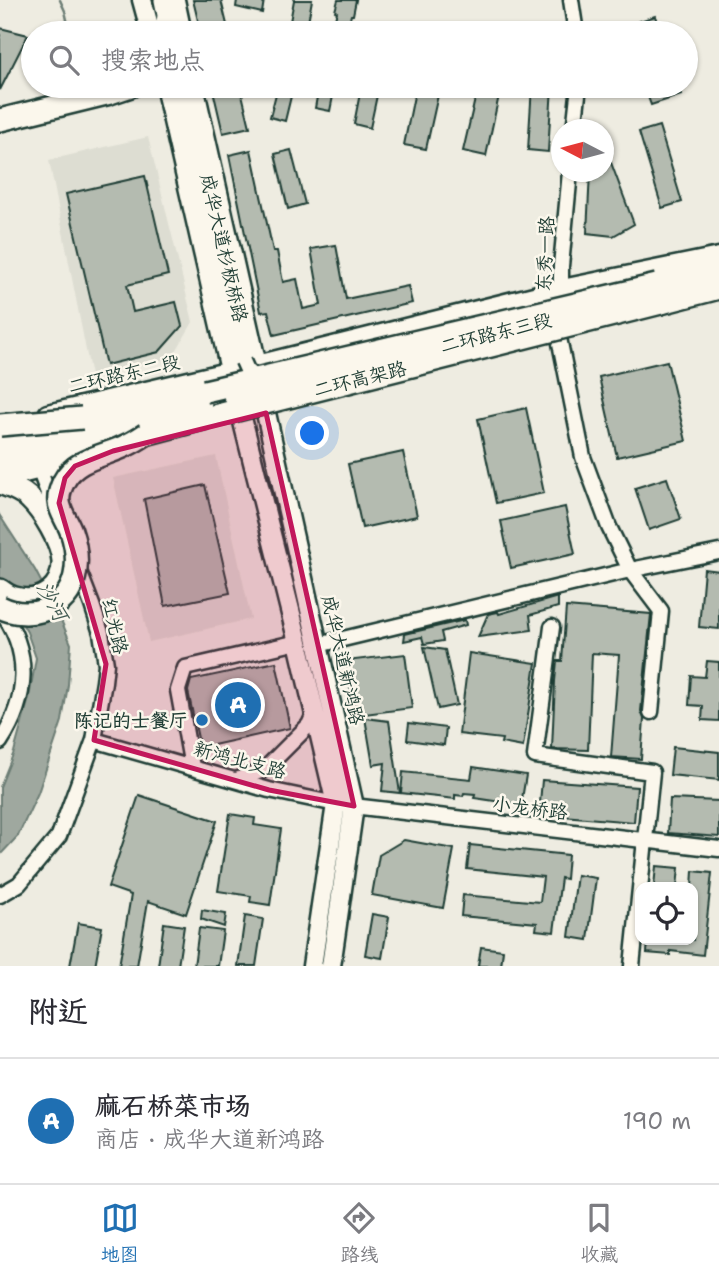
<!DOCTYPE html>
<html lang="zh">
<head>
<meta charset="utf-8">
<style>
	body { margin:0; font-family:"Shantell Sans","LXGW WenKai TC",sans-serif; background:#f2f2f3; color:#2b2b33 }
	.controls { position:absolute; right:21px; bottom:21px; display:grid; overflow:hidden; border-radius:14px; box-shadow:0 2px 5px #0004 }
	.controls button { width:63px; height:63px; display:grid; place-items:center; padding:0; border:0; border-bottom:2px solid #e1e1e2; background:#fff; color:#2b2b33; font:35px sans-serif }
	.compass { position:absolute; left:551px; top:119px; width:63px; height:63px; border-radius:50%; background:#fff; box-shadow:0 2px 5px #0004; rotate:276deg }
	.you { position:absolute; left:313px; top:434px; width:24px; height:24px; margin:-18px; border:5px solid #fff; border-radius:50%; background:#1a73e8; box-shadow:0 0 0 10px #1a73e833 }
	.badge { display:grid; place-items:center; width:46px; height:46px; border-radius:50%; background:#1f6fb2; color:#fff; font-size:23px; font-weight:700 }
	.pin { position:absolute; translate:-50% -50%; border:4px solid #fff; box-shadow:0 2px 7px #0006 }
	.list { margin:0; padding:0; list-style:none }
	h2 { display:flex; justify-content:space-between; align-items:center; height:91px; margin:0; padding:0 28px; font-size:30px }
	h2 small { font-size:23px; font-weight:400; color:#7c7c81 }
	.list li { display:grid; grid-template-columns:46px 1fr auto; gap:21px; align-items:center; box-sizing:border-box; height:126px; padding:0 28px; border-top:2px solid #e1e1e2 }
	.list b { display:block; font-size:26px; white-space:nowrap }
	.list p { margin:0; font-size:23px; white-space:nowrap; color:#7c7c81 }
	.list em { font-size:23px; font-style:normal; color:#7c7c81 }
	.icon { flex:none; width:38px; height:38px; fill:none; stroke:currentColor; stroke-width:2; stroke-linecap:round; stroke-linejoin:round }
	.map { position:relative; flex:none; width:719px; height:966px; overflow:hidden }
	.search { position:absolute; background:#fff; box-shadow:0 2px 5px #0004; left:21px; right:21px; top:21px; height:77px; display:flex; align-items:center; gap:18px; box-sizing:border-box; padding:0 24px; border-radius:38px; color:#7c7c81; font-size:26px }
	.sheet { height:217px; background:#fff }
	nav { display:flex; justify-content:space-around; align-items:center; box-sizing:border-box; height:98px; border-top:2px solid #e1e1e2; background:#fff; font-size:19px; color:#7c7c81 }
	nav a { display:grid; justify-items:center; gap:4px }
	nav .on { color:#1f6fb2 }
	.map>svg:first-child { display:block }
	.built { fill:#ddddd2 }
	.water { fill:#9fa89f; stroke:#6c7d74; stroke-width:2 }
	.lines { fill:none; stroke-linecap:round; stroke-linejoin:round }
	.stream { stroke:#6c7d74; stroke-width:2.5 }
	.building { fill:#b4bbb0; stroke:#1f3d34; stroke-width:2 }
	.minor-casing { stroke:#1f3d34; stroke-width:19 }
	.major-casing { stroke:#1f3d34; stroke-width:23 }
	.highway-casing { stroke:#1f3d34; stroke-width:26 }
	.minor { stroke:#fbf7ec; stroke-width:14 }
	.major { stroke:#fbf7ec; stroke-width:18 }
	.highway { stroke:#fbf7ec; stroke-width:21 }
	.minor-bridge-casing { stroke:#1f3d34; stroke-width:19; stroke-linecap:butt }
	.highway-bridge-casing { stroke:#1f3d34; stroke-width:26; stroke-linecap:butt }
	.minor-bridge { stroke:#fbf7ec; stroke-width:14 }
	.highway-bridge { stroke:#fbf7ec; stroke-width:21 }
	.marked { fill:#c2185b; fill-opacity:0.2; stroke:#c2185b; stroke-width:5; stroke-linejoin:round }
	.poi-dot { fill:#1f6fb2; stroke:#fbf7ec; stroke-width:2.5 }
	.labels { text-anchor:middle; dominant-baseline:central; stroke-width:5; stroke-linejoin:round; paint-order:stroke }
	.street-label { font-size:19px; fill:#1f3d34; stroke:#fbf7ec }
	.poi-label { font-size:19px; font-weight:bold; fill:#1f3d34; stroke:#fbf7ec; text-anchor:end }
	.water-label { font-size:21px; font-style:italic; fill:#455d54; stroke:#fbf7ec }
</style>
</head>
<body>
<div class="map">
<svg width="719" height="966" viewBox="0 0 719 966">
	<rect width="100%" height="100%" fill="#eeece1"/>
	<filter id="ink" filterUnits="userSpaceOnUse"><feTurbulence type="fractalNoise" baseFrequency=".0143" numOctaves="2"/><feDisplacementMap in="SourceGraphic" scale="14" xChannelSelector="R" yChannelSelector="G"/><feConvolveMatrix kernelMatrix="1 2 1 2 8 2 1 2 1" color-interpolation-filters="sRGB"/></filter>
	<g filter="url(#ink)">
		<path class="built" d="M148 137 193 322 172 358 91 376 49 160Z
			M216 456 251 619 149 642 113 478Z"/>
		<path class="water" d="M0 516 35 570 61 620 71 644 68 685 62 721 38 793 18 836 0 855V787L14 752 29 698 36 658 27 632 0 586Z"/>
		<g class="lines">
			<path class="stream" d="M60 0 65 11 70 33
				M51 97 65 86"/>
		</g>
		<path class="building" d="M193 0H221L229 33H201Z
			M237 0H264L262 13 236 7Z
			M294 0H312L307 27 301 26 300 33H275L277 25 289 27Z
			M338 0H356L353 15H351L346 33H331L337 12 335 11Z
			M655 16 661 33H627L625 26Z
			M0 28 28 35 0 90Z
			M212 86H240L250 127 223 133Z
			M278 86 293 88 285 121 270 117Z
			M319 86H335L330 111 315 108Z
			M364 86H379L370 128 354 124 360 93 362 94Z
			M416 86H440L426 149 404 145Z
			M478 86H501L486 156 463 151Z
			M532 86H552L548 152 528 150Z
			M644 86H678L681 95 651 105Z
			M659 126 682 202 662 208 639 132Z
			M251 150 273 251H277L283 282 297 279 303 309 321 305 311 249 336 245 346 299 408 286 412 303 274 335 268 311 261 312 229 155Z
			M291 150 305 204 288 209 275 154Z
			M610 160 634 224 613 236 587 233 590 172H604V162Z
			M145 176 168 275 127 285 133 312 176 302 182 326 159 352 106 365 66 194Z
			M667 361 686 441 617 457 599 377Z
			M526 408 544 493 496 503 478 419Z
			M403 452 417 516 362 528 348 464Z
			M667 478 681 519 649 530 635 488Z
			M205 485 230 593 165 606 144 499Z
			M565 507 575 554 511 568 501 521Z
			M704 569 719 571V629L699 627Z
			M558 597V607L530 615 532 630 478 637 488 614 498 612 499 614Z
			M566 607 651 614 641 711 644 719 641 759 611 757 619 655 592 653 588 750 552 749 555 681 557 661H562Z
			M465 620 466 625 441 632 443 641 424 644 422 637 404 641 405 634Z
			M424 647 445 650 457 705 438 709Z
			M469 653 536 663 523 747 501 743 502 739 459 734Z
			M405 654 412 708 365 714 364 712 355 713 346 661Z
			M707 661 719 662V721L702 720 703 706 689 705 691 676 705 677Z
			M276 662 290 728 200 748 188 691 191 680Z
			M365 718 389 721 400 793 382 791 385 763 373 765Z
			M409 723 446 728 444 745 407 740Z
			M673 747 719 752V780L670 775Z
			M473 767 526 775 521 805 474 798 475 794 464 793 463 796 455 795V799L401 793 403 772 471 779Z
			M542 780 637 787 634 822 539 814Z
			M139 795 217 821 186 914 148 901 137 966H119L131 895 108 887Z
			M670 799 719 801V837L668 833Z
			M230 814 255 818 254 825 281 829 270 905 250 902 251 896 218 891Z
			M404 840 454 849 443 908 372 895 379 855Z
			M470 845 568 855 566 879 561 878 554 932 536 930 537 923 461 916 463 895 540 902 543 877 467 869Z
			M656 866 679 868 677 887H654Z
			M693 871 712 873 703 955 670 951V955L647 953 648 940H693L692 887Z
			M577 875 596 878 588 940 569 937Z
			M202 910 226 914 224 927 201 919Z
			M372 914 389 917 382 958 365 955Z
			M245 916 263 919 256 966H238Z
			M78 923 102 927 95 966H70Z
			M164 923 184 926 178 966H158Z
			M199 928 223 931 218 966H194Z
			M481 947 503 950 501 966H478Z"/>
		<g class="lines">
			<g class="minor-casing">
				<path id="minor" d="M571 0 576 33
					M184 86 182 97 243 361
					M574 130 579 86
					M561 299V266L570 172
					M560 323 559 338 583 457 609 527 630 570 661 611 651 712
					M0 451 231 397
					M39 469 55 511
					M0 610C32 651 28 699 0 742
					M552 627 535 756 652 772 632 966
					M318 645 630 570 719 552
					M94 740 269 790 336 804 719 849
					M192 767 178 690 185 668 298 642
					M236 780 264 770 309 725 315 712
					M0 895 19 884 59 836 94 740 104 682 106 664 101 633 92 605 77 566"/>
			</g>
			<g class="major-casing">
				<path id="major" d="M142 0 151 33
					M175 0 182 33
					M165 86 230 370 298 642 336 804 312 966
					M194 86 257 365 266 413 354 806 331 966
					M48 414 257 365 562 289 719 257
					M0 479 77 460"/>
			</g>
			<g class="highway-casing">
				<path id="highway" d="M165 0 168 15 166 33
					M0 120 110 93 131 86
					M657 285 719 271
					M661 303 719 288
					M0 437 205 391
					M0 467 146 434 214 416
					M0 483C10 487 21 490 29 498 43 511 62 542 63 561 64 588 41 605 15 598 10 597 4 593 0 590"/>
			</g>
			<use href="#minor" class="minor"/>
			<use href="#major" class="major"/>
			<use href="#highway" class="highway"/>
			<g class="minor-bridge-casing">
				<path id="minor-bridge" d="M243 361 247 370 259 381
					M231 397 529 326"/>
			</g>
			<g class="highway-bridge-casing">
				<path id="highway-bridge" d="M205 391 657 285
					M214 416 661 303
					M0 425 82 418
					M0 607C14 614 31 615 47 609 79 597 81 560 71 531 68 522 60 512 59 502 58 495 61 487 64 481 76 458 106 456 127 445 134 442 140 438 146 434"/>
			</g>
			<use href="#minor-bridge" class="minor-bridge"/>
			<use href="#highway-bridge" class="highway-bridge"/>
		</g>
	</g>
	<path class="marked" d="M266 413 354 806 269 790 94 740 106 664 59 503 65 478 75 466 113 451Z"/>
	<circle class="poi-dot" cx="202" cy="720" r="7"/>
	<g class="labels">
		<g class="street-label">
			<text transform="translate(224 248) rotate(77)">成华大道杉板桥路</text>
			<text transform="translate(545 254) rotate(-87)">东秀一路</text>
			<text transform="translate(496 333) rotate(-14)">二环路东三段</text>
			<text transform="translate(124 374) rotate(-13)">二环路东二段</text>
			<text transform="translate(360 379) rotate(-14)">二环高架路</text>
			<text transform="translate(115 626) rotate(77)">红光路</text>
			<text transform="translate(343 660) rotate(77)">成华大道新鸿路</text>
			<text transform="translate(240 760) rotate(15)">新鸿北支路</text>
			<text transform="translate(530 808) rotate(7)">小龙桥路</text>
		</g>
		<g class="poi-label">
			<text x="188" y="720">陈记的士餐厅</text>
		</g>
		<g class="water-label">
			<text transform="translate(52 601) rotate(61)">沙河</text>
		</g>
	</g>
</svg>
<div class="controls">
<button><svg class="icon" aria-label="locate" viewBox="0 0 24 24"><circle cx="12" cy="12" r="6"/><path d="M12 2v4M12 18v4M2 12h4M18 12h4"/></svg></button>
</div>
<svg class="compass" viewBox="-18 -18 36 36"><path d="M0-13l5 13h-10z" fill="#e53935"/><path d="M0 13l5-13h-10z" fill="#7c7c81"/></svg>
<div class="you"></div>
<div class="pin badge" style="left:238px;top:705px">A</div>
<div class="search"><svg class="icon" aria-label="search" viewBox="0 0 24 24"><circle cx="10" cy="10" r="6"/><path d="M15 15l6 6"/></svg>搜索地点</div>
</div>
<section class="sheet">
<h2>附近<small></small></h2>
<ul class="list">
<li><span class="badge">A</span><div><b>麻石桥菜市场</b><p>商店 · 成华大道新鸿路</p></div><em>190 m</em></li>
</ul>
</section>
<nav>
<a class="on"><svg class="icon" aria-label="map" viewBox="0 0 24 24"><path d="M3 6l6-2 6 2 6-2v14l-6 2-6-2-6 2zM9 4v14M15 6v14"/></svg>地图</a>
<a><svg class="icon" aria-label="directions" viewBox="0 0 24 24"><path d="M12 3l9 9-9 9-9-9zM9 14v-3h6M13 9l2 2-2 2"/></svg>路线</a>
<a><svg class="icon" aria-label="saved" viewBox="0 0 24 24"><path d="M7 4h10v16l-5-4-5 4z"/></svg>收藏</a>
</nav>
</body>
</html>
